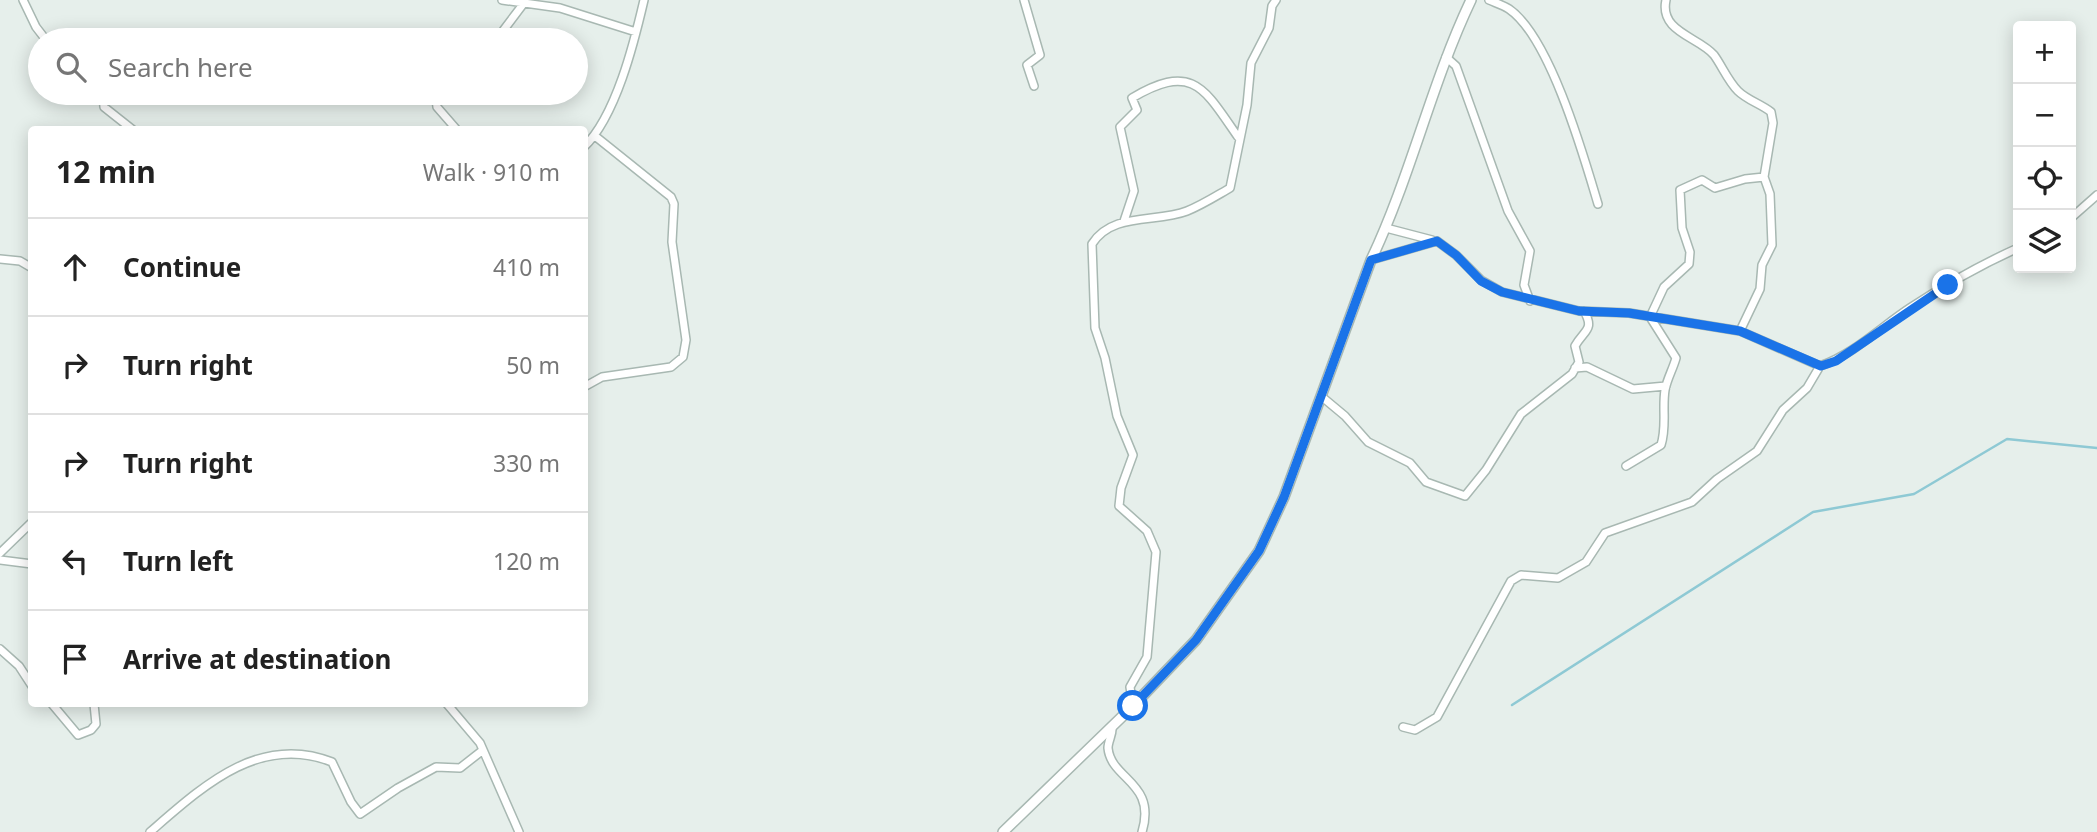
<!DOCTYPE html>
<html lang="en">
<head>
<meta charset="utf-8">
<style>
	body { margin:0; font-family:"Noto Sans",sans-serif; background:#f6f6f6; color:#222 }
	.controls { position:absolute; right:21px; top:21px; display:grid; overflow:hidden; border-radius:7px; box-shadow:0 4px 18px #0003 }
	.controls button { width:63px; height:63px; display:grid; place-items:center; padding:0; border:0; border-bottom:2px solid #e0e0e0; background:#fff; color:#222; font:35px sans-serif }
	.stop { position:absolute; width:21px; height:21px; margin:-16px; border:5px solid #1a73e8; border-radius:50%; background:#fff }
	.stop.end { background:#1a73e8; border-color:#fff; box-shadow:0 2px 7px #0008 }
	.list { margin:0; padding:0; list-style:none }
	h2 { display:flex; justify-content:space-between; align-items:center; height:91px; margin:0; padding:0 28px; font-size:30px }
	h2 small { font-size:23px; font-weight:400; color:#767676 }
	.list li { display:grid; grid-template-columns:46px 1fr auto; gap:21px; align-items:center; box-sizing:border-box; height:98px; padding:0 28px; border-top:2px solid #e0e0e0 }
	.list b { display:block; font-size:26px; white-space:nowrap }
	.list em { font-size:23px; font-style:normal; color:#767676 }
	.icon { flex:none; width:38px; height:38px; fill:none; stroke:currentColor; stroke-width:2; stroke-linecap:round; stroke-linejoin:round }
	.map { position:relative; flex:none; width:2097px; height:832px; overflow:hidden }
	.search { position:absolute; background:#fff; box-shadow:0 4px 18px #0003; left:28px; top:28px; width:560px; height:77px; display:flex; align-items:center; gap:18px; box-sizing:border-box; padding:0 24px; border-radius:38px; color:#767676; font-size:26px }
	.panel { position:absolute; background:#fff; box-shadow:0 4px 18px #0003; left:28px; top:126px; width:560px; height:581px; border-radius:7px }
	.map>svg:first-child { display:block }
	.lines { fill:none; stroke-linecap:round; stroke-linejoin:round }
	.stream { stroke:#8ec9d4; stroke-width:2.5 }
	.minor-casing { stroke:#a8b8b2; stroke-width:10 }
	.tertiary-casing { stroke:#a8b8b2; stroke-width:12 }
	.minor { stroke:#fff; stroke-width:7 }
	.tertiary { stroke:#fff; stroke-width:9 }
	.route { stroke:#1a73e8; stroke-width:9 }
</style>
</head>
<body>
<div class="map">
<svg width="2097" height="832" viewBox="0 0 2097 832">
	<rect width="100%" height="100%" fill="#e6efeb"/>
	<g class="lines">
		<path class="stream" d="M1512 705 1813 512 1914 494 2007 439 2097 448"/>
		<g class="minor-casing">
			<path id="minor" d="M23 0 36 27 46 40
				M502 0 560 8 636 32
				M1024 0 1040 55 1027 65 1034 86
				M1489 0C1496 3 1503 5 1509 9 1550 37 1584 157 1598 204
				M1666 0C1659 32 1699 37 1714 55 1722 66 1728 81 1738 91 1747 100 1761 104 1771 112L1773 123 1764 177 1770 194 1772 245 1762 265 1760 289 1740 331
				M496 40 524 3
				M1446 57 1456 66 1508 211 1530 251 1524 285 1530 301
				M103 93 104 107 133 130
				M442 93 436 99 437 107 457 130
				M584 147C616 116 634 43 644 0
				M2071 218 2097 195
				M1124 221 1134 191 1120 127 1137 110 1132 98C1193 62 1204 88 1238 137
				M1386 228 1432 240
				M0 259 20 261 32 268
				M1371 260 1437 241 1456 255 1481 280 1502 292 1579 311 1629 313 1740 331 1820 366C1854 354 1881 327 1910 308 1945 285 1980 265 2018 248
				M1575 368 1587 367 1633 389 1666 386
				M584 387 602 377 671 367 683 357 686 340 672 242 674 204 671 197 595 136
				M1321 396 1345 416 1368 442 1410 463 1426 482 1465 496 1486 470 1521 414 1572 374 1579 362 1575 346C1584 330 1595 330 1584 311
				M1626 466 1661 445C1667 426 1662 409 1665 390 1667 379 1673 369 1676 358L1650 317 1664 287 1689 264 1690 252 1682 228 1680 190 1702 180 1715 188 1745 179 1764 177
				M0 553 32 522
				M0 560 32 564
				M0 649 19 666 32 686
				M52 704 78 735 91 730 96 724 94 704
				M447 704 480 743 519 832
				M1133 707 1130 687 1147 657 1156 552 1147 531 1119 506 1121 488 1133 455 1117 416 1105 358 1095 328 1092 244C1112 212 1156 223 1187 211 1202 205 1216 196 1230 188L1247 105 1251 63 1269 28 1272 6 1276 0
				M1112 727C1113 734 1108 741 1108 748 1111 780 1157 782 1142 832
				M1403 727 1415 730 1437 717 1511 581 1521 575 1558 578 1586 562 1605 533 1692 502 1717 479 1757 451 1783 410 1807 388 1820 366
				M150 832C202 787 259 733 332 762L351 802 360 814 398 788 436 767 460 768 483 750"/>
		</g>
		<g class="tertiary-casing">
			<path id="tertiary" d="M1003 832 1130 709 1196 640 1259 551 1284 497 1371 260C1411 176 1431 84 1471 0"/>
		</g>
		<use href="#minor" class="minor"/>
		<use href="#tertiary" class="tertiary"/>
	</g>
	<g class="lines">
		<path class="route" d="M1133 706 1196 640 1259 551 1284 497 1371 260 1437 241 1456 255 1481 281 1502 292 1579 311 1629 313 1740 331 1821 366 1836 361 1948 285"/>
	</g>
</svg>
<div class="controls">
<button>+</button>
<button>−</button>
<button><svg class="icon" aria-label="locate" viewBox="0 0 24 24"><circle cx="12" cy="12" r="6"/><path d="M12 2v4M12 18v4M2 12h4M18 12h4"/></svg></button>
<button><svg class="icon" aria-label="layers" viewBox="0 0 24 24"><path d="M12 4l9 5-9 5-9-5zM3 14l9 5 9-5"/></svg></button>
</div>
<div class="stop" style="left:1133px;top:706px"></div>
<div class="stop end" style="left:1948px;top:285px"></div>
<div class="search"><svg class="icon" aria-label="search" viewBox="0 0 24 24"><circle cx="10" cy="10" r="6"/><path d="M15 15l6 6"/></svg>Search here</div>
<section class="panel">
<h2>12 min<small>Walk · 910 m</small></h2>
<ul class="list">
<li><svg class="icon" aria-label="ahead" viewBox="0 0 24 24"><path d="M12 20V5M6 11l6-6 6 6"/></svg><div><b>Continue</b></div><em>410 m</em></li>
<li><svg class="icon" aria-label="right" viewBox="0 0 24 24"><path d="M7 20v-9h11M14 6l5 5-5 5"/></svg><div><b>Turn right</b></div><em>50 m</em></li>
<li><svg class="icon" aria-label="right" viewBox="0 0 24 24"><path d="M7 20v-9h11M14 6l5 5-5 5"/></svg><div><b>Turn right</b></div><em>330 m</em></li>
<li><svg class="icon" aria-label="left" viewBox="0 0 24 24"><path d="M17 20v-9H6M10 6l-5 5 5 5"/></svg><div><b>Turn left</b></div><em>120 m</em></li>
<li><svg class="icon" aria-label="arrive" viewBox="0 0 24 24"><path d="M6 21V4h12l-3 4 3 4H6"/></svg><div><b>Arrive at destination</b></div></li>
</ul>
</section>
</div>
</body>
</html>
